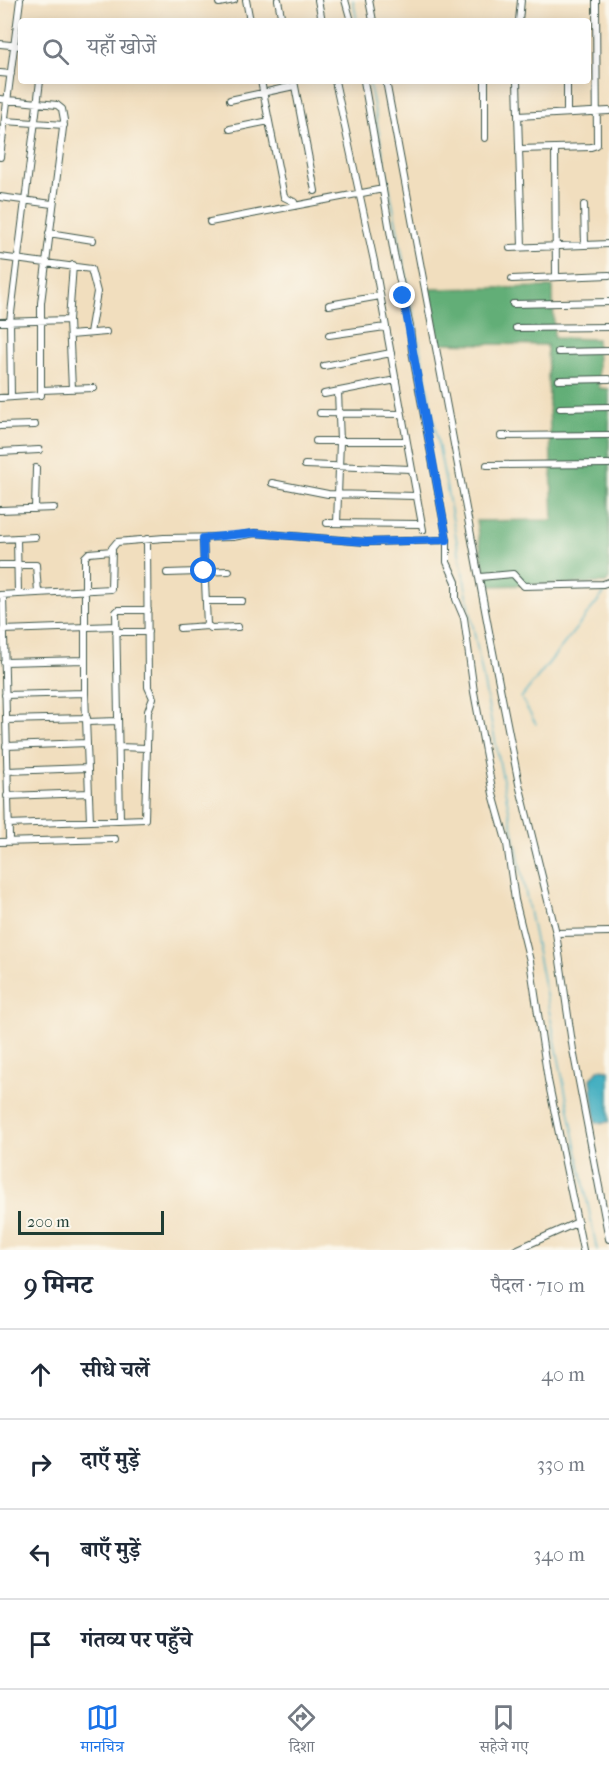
<!DOCTYPE html>
<html lang="hi">
<head>
<meta charset="utf-8">
<style>
	body { margin:0; font-family:"IM FELL French Canon","Noto Serif Devanagari",serif; background:#f2f2f3; color:#1f2937 }
	.scale { position:absolute; left:18px; bottom:15px; width:146px; box-sizing:border-box; padding-left:6px; border:3px solid #1f3d34; border-top:0; font-size:16px; line-height:21px; white-space:nowrap; color:#1f3d34; -webkit-text-stroke:4px #fbf7ec; paint-order:stroke }
	.stop { position:absolute; width:18px; height:18px; margin:-14px; border:4px solid #1a73e8; border-radius:50%; background:#fff }
	.stop.end { background:#1a73e8; border-color:#fff; box-shadow:0 2px 6px #0008 }
	.list { margin:0; padding:0; list-style:none }
	h2 { display:flex; justify-content:space-between; align-items:center; height:78px; margin:0; padding:0 24px; font-size:26px }
	h2 small { font-size:20px; font-weight:400; color:#747a83 }
	.list li { display:grid; grid-template-columns:39px 1fr auto; gap:18px; align-items:center; box-sizing:border-box; height:90px; padding:0 24px; border-top:2px solid #e0e1e3 }
	.list b { display:block; font-size:22px; white-space:nowrap }
	.list em { font-size:20px; font-style:normal; color:#747a83 }
	.icon { flex:none; width:33px; height:33px; fill:none; stroke:currentColor; stroke-width:2; stroke-linecap:round; stroke-linejoin:round }
	.map { position:relative; flex:none; width:609px; height:1250px; overflow:hidden }
	.search { position:absolute; background:#fff; box-shadow:0 3px 15px #0003; left:18px; right:18px; top:18px; height:66px; display:flex; align-items:center; gap:15px; box-sizing:border-box; padding:0 21px; border-radius:6px; color:#747a83; font-size:22px }
	.sheet { height:438px; background:#fff }
	nav { display:flex; justify-content:space-around; align-items:center; box-sizing:border-box; height:84px; border-top:2px solid #e0e1e3; background:#fff; font-size:16px; color:#747a83 }
	nav a { display:grid; justify-items:center; gap:3px }
	nav .on { color:#1a73e8 }
	.map>svg:first-child { display:block }
	.forest { fill:#62ae77; stroke:#407656; stroke-width:1.5 }
	.water { fill:#41adc0; stroke:#30757a; stroke-width:1.5 }
	.lines { fill:none; stroke-linecap:round; stroke-linejoin:round }
	.stream { stroke:#41adc0; stroke-width:1.5 }
	.minor-casing { stroke:#3e5549; stroke-width:8 }
	.minor { stroke:#fff; stroke-width:6 }
	.route { stroke:#1a73e8; stroke-width:8 }
</style>
</head>
<body>
<div class="map">
<svg width="609" height="1250" viewBox="0 0 609 1250">
	<rect width="100%" height="100%" fill="#fbf7ec"/>
	<filter id="ink" filterUnits="userSpaceOnUse"><feTurbulence type="fractalNoise" baseFrequency=".0167" numOctaves="2"/><feDisplacementMap in="SourceGraphic" scale="12" xChannelSelector="R" yChannelSelector="G"/><feConvolveMatrix kernelMatrix="1 2 1 2 8 2 1 2 1" color-interpolation-filters="sRGB"/></filter>
	<filter id="wash" filterUnits="userSpaceOnUse"><feTurbulence type="fractalNoise" baseFrequency=".008" numOctaves="4" result="noise"/><feDisplacementMap in="SourceGraphic" scale="24" xChannelSelector="R" yChannelSelector="G"/><feGaussianBlur stdDeviation="1.35" result="paint"/><feColorMatrix in="noise" values="0 0 0 0 0 0 0 0 0 0 0 0 0 0 0 0 0 1.4 0 .05"/><feComposite in="paint" operator="in"/></filter>
	<g filter="url(#wash)">
		<rect width="100%" height="100%" fill="#f1debe"/>
		<path class="forest" d="M553 287 554 338 597 339 599 388 609 389V579L606 583 487 586 476 521 553 520 547 345 439 343 430 289Z"/>
		<path class="water" d="M599 1069 609 1070V1122L596 1123 591 1079Z"/>
		<g class="lines">
			<path class="stream" d="M353 0 357 21
				M369 81 490 715 597 1250
				M536 724 521 698 609 587"/>
		</g>
	</g>
	<g filter="url(#ink)">
		<g class="lines">
			<g class="minor-casing">
				<path id="minor" d="M246 0 250 21
					M278 0 282 21
					M318 0 322 21
					M345 0 351 21
					M369 0 373 21
					M219 3 234 0
					M519 21 521 0
					M0 44 21 46
					M0 73 11 74
					M261 81 284 197 294 202 295 206
					M294 81 315 191
					M335 81 374 261 423 530
					M364 81 394 254 410 327 412 351 447 540V562L456 582V599L464 618 474 692 493 794 507 844 515 900 530 961 548 1080 583 1250
					M386 81 491 642 519 784 556 933 573 1050 609 1239
					M485 81V138
					M517 81 522 247
					M567 81V113
					M0 99 57 105 62 109 64 120 41 303V395L0 398
					M230 100 294 86
					M518 116 609 111
					M5 121 64 125
					M230 129 269 121
					M555 148 556 277
					M519 149 591 147 597 145 596 0
					M0 157 20 0
					M0 197 52 204
					M584 205 585 245
					M210 222 383 189
					M49 233 93 240
					M510 248 609 244
					M0 257 91 269 97 292 90 333
					M512 279 609 275
					M513 304 609 302
					M329 305 380 296
					M0 322 69 320
					M516 328 609 327
					M70 335 106 332
					M329 335 385 327
					M558 352 609 351
					M324 366 391 353
					M559 380 609 379
					M72 389 69 320 73 265
					M41 390 94 388
					M324 394 396 380
					M11 397 10 321 40 81
					M560 408 609 407
					M320 413 401 414
					M0 426 35 425
					M501 436 609 435
					M316 441H406
					M0 452 39 450
					M305 465 411 469
					M487 465 609 464
					M272 483 328 494 417 496
					M35 509 36 468
					M0 510 54 508
					M327 523 422 524
					M337 523 340 441 338 392
					M17 538 18 594
					M203 538 207 625 211 628 238 627
					M0 539 35 537
					M0 565H36L38 592
					M167 573 229 571
					M480 577 513 574 524 586 603 584 609 582
					M0 595 111 589 112 548 117 542 164 538 233 537 255 533 366 542 447 540
					M3 595 9 837
					M206 601H242
					M180 628 208 626
					M3 630 116 626
					M116 632H148
					M4 662 85 660
					M5 695 85 693
					M6 720 87 718
					M87 722 118 721
					M6 746 87 743
					M118 747 147 748
					M7 771 88 768
					M7 796 89 793
					M120 820 116 612 118 610H148
					M90 821 85 693V557L89 553 112 551
					M8 824 145 819 148 711 153 698 148 687 147 539
					M0 842 115 839
					M556 933 609 932
					M516 1250 578 1222"/>
			</g>
			<use href="#minor" class="minor"/>
		</g>
	</g>
	<g class="lines" filter="url(#ink)">
		<path class="route" d="M204 571 203 538 255 533 366 542 447 540 403 296"/>
	</g>
</svg>
<div class="scale">200 m</div>
<div class="stop" style="left:204px;top:571px"></div>
<div class="stop end" style="left:403px;top:296px"></div>
<div class="search"><svg class="icon" aria-label="search" viewBox="0 0 24 24"><circle cx="10" cy="10" r="6"/><path d="M15 15l6 6"/></svg>यहाँ खोजें</div>
</div>
<section class="sheet">
<h2>9 मिनट<small>पैदल · 710 m</small></h2>
<ul class="list">
<li><svg class="icon" aria-label="ahead" viewBox="0 0 24 24"><path d="M12 20V5M6 11l6-6 6 6"/></svg><div><b>सीधे चलें</b></div><em>40 m</em></li>
<li><svg class="icon" aria-label="right" viewBox="0 0 24 24"><path d="M7 20v-9h11M14 6l5 5-5 5"/></svg><div><b>दाएँ मुड़ें</b></div><em>330 m</em></li>
<li><svg class="icon" aria-label="left" viewBox="0 0 24 24"><path d="M17 20v-9H6M10 6l-5 5 5 5"/></svg><div><b>बाएँ मुड़ें</b></div><em>340 m</em></li>
<li><svg class="icon" aria-label="arrive" viewBox="0 0 24 24"><path d="M6 21V4h12l-3 4 3 4H6"/></svg><div><b>गंतव्य पर पहुँचे</b></div></li>
</ul>
</section>
<nav>
<a class="on"><svg class="icon" aria-label="map" viewBox="0 0 24 24"><path d="M3 6l6-2 6 2 6-2v14l-6 2-6-2-6 2zM9 4v14M15 6v14"/></svg>मानचित्र</a>
<a><svg class="icon" aria-label="directions" viewBox="0 0 24 24"><path d="M12 3l9 9-9 9-9-9zM9 14v-3h6M13 9l2 2-2 2"/></svg>दिशा</a>
<a><svg class="icon" aria-label="saved" viewBox="0 0 24 24"><path d="M7 4h10v16l-5-4-5 4z"/></svg>सहेजे गए</a>
</nav>
</body>
</html>
